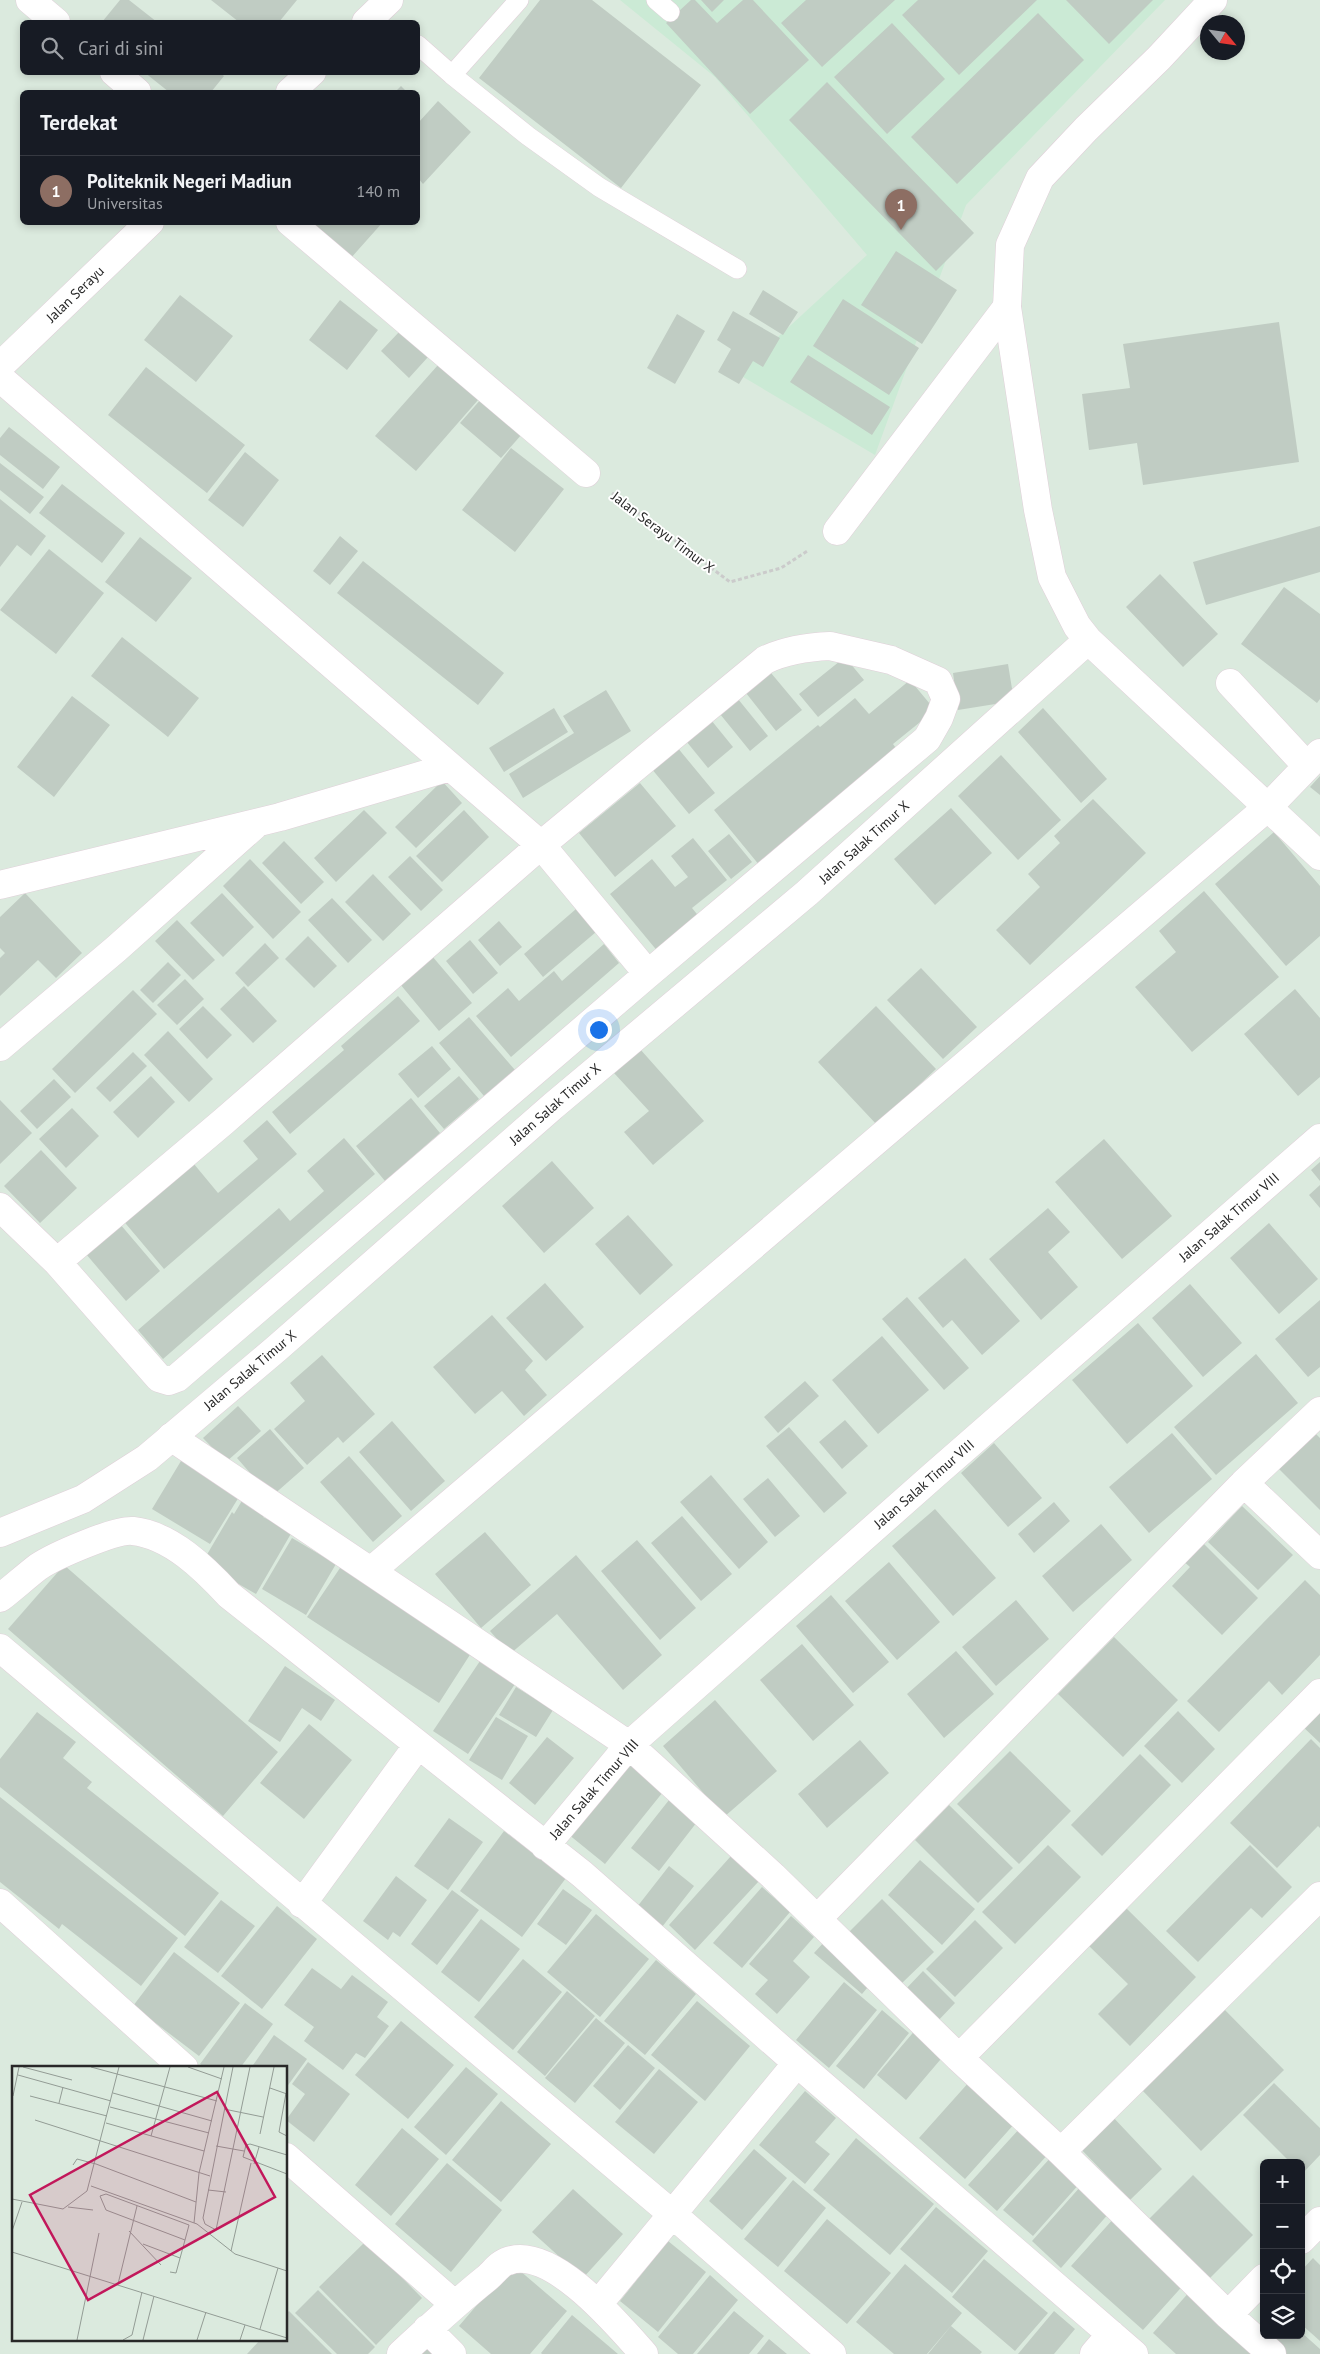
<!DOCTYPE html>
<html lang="id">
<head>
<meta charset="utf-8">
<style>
	body { margin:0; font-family:"PT Sans",sans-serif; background:#242831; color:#f1f3f6 }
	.controls { position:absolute; right:15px; bottom:15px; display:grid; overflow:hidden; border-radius:8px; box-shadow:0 2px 8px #0003 }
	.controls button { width:45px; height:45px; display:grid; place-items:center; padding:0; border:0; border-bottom:1px solid #363941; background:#171b24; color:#f1f3f6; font:25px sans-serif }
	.compass { position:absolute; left:1200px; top:15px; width:45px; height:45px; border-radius:50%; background:#171b24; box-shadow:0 2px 8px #0003; rotate:119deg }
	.you { position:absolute; left:598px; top:1029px; width:18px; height:18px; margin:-12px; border:4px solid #fff; border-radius:50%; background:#1a73e8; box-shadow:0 0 0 8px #1a73e833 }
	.badge { display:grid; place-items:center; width:32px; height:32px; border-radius:50%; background:#d93025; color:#fff; font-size:16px; font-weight:700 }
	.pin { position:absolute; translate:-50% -41px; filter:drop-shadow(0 1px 2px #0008) }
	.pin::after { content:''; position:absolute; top:26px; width:18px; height:15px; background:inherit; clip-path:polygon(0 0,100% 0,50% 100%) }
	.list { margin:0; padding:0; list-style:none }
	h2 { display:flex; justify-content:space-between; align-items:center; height:65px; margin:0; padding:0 20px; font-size:21px }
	h2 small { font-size:16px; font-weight:400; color:#9ea1a6 }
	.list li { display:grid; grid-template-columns:32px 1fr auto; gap:15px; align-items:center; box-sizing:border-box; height:70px; padding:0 20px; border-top:1px solid #363941 }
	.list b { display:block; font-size:19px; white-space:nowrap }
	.list p { margin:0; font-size:16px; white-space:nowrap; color:#9ea1a6 }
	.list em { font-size:16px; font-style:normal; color:#9ea1a6 }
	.icon { flex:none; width:28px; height:28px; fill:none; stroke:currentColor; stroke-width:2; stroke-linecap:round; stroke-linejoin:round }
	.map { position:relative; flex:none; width:1320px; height:2354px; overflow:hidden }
	.search { position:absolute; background:#171b24; box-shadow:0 2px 8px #0003; left:20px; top:20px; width:400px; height:55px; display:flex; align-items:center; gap:12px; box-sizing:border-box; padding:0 18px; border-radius:8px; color:#9ea1a6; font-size:19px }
	.panel { position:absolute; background:#171b24; box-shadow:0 2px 8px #0003; left:20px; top:90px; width:400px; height:135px; border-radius:8px }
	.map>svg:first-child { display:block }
	.education { fill:#cbead5 }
	.building { fill:#c0ccc3 }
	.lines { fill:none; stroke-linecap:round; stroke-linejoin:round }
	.lane-casing { stroke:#e0d0d9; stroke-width:20 }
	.street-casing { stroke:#e0d0d9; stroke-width:29 }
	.secondary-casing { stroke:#e0d0d9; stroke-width:29 }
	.path { stroke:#cbcbcb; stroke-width:3; stroke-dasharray:4 2.5; stroke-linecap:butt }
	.lane { stroke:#fff; stroke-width:19 }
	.street { stroke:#fff; stroke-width:28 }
	.secondary { stroke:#fff; stroke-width:28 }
	.labels { text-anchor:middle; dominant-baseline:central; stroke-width:4; stroke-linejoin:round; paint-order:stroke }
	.street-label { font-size:14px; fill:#282828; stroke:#fff }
	.inset-road { fill:none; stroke:#939c95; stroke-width:1 }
	.view { fill:#c2185b; fill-opacity:0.15; stroke:#c2185b; stroke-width:2.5 }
	.inset-edge { fill:none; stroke:#282828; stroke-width:2.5 }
</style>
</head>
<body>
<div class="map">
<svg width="1320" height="2354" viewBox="0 0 1320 2354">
	<rect width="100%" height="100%" fill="#dbeade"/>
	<path class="education" d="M620 0H1165L966 205 875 455 738 374 867 255 715 77Z"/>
	<path class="building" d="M120 0H129L157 22H102Z
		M211 0H297L279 22H239Z
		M540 0H592L701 85 621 188 479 78Z
		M691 0H695L717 23 743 0H753L809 60 750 114 666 23Z
		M701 0H724L712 12Z
		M806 0H895L822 67 781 23Z
		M918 0H1037L959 75 902 15Z
		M1066 0H1153L1109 44Z
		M1038 13 1084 60 957 184 911 137Z
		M892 23 945 79 887 134 834 77Z
		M144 72H219L224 76 211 92H169Z
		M827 82 974 233 936 271 789 120Z
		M401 86 407 92H395Z
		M438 101 471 132 423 184 418 178V123Z
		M318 222H383L350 259 315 226Z
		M896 251 957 290 922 344 861 305Z
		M763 290 798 312 783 335 749 314Z
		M180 295 233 336 196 382 144 340Z
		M843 299 919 348 889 395 813 346Z
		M340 300 378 330 347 370 309 340Z
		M733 311 780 338 763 367 753 361 739 384 718 372 731 349 717 340Z
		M677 314 705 331 675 384 647 368Z
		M1279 322 1299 462 1143 485 1137 443 1089 450 1082 394 1130 388 1123 344Z
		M400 331 428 357 409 378 381 351Z
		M808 355 890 407 872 435 790 382Z
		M438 365 478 400 416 471 375 436Z
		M146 367 245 445 207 493 108 415Z
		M482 398 522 434 501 458 460 423Z
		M9 427 60 467 43 489 0 455V438Z
		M511 448 564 489 515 552 462 510Z
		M245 452 279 480 243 527 208 500Z
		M0 463 44 497 30 514 0 490Z
		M62 484 125 533 102 563 39 513Z
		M0 499 46 536 31 556 17 545 0 567Z
		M1320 526V572L1206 605 1193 562Z
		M340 536 358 551 330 585 313 571Z
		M140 537 192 578 156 622 105 582Z
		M49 549 104 593 56 654 0 610Z
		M363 561 504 673 478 705 337 593Z
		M1160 574 1218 634 1183 667 1126 607Z
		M1284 587 1320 614V699L1317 703 1241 644Z
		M122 637 199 698 168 737 91 676Z
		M845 657 864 680 818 717 799 694Z
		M1008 664 1014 701 958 710 953 673Z
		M771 673 802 710 776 731 746 693Z
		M910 680 935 710 893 744 898 751 760 866 714 810 818 725 820 727 855 698 869 714Z
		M606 690 631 731 523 798 509 774 574 733 563 716Z
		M72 696 110 725 54 797 17 767Z
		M738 699 768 736 750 751 720 714Z
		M554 708 568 732 504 772 489 748Z
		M1043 708 1107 779 1081 803 1018 732Z
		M707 715 733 747 708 768 682 736Z
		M677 747 715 793 689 814 651 768Z
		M1001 755 1061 820 1018 860 958 796Z
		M1320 776V795L1310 787Z
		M442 781 462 803 416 848 395 827Z
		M640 783 676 826 615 877 579 833Z
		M1093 799 1146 853 1030 965 996 930 1040 887 1028 874 1060 843 1054 836Z
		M951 808 992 853 935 905 894 859Z
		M364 810 387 833 336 882 314 858Z
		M464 810 489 837 442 882 416 856Z
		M1274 832 1320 886V936L1286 966 1215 884Z
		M729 834 752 862 731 879 708 851Z
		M693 838 727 880 692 908 701 919 659 953 610 894 652 859 675 887 688 877 671 856Z
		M284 841 324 882 301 904 262 863Z
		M410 856 443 890 421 911 388 877Z
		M250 859 301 912 273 939 223 886Z
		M373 874 411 914 383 941 345 902Z
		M1204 891 1279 977 1192 1052 1135 987 1176 952 1159 931Z
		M25 893 82 953 56 978 38 960 0 996V958L5 953 0 948V917Z
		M222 893 254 927 223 957 190 923Z
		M332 898 372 940 348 963 308 920Z
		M576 909 596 932 543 977 524 954Z
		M177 920 215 960 193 980 155 941Z
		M499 921 522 947 500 966 478 940Z
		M308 936 337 966 314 988 285 959Z
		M470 940 498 973 473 994 446 961Z
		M265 943 279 958 248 987 235 973Z
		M604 944 619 963 511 1057 476 1016 508 988 519 1001 554 971 562 981Z
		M432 956 472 1003 439 1031 400 984Z
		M168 962 181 975 153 1003 140 990Z
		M921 968 977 1027 943 1059 887 1000Z
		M185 979 204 999 177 1025 157 1005Z
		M244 986 277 1021 253 1043 220 1009Z
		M1295 989 1320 1018V1077L1298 1096 1244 1034Z
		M133 990 157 1014 75 1093 52 1069Z
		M398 996 420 1021 290 1134 272 1112 344 1050 341 1046Z
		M203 1006 232 1035 207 1059 179 1029Z
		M876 1006 936 1069 877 1125 818 1062Z
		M469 1017 515 1070 484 1096 439 1043Z
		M168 1031 213 1079 189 1102 144 1055Z
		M432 1046 451 1069 418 1098 398 1074Z
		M640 1049 704 1121 653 1165 624 1132 649 1111 614 1073Z
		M133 1052 147 1066 110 1102 96 1088Z
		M151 1076 175 1102 138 1138 113 1112Z
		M459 1076 479 1099 444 1129 424 1106Z
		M54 1079 71 1097 37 1129 20 1111Z
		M411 1098 440 1133 385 1181 356 1146Z
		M0 1100 32 1133 0 1164Z
		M72 1108 99 1136 66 1168 39 1139Z
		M267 1120 297 1154 164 1269 121 1218 194 1164 218 1193 258 1159 243 1141Z
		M344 1138 375 1174 163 1359 138 1330 279 1208 290 1221 324 1191 307 1171Z
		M1104 1139 1172 1216 1122 1259 1055 1182Z
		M41 1150 77 1188 40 1223 4 1186Z
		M552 1161 594 1208 544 1253 502 1206Z
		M1320 1162V1181L1311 1170Z
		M1320 1185V1208L1309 1195Z
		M1048 1208 1070 1232 1048 1252 1078 1287 1041 1320 989 1259Z
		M628 1215 673 1265 640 1295 595 1244Z
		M1269 1223 1318 1279 1279 1314 1230 1258Z
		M120 1224 160 1271 126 1301 86 1254Z
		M965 1258 1020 1321 982 1355 952 1320 943 1328 918 1298Z
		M545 1283 584 1327 546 1361 506 1318Z
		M1190 1284 1242 1343 1203 1377 1152 1318Z
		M907 1297 969 1368 944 1390 882 1319Z
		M1320 1300V1367L1308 1377 1275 1339Z
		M492 1315 533 1361 525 1370 547 1395 524 1416 502 1391 475 1414 433 1367Z
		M1138 1323 1193 1386 1127 1444 1072 1380Z
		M882 1336 929 1390 878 1434 832 1380Z
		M1256 1354 1298 1403 1216 1475 1174 1427Z
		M322 1355 375 1414 343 1443 338 1437 307 1465 274 1429 305 1401 290 1383Z
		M805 1381 819 1396 778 1433 764 1417Z
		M238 1406 261 1431 226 1462 203 1438Z
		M845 1420 868 1446 842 1469 819 1442Z
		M392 1421 445 1481 411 1511 359 1452Z
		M789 1427 847 1493 824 1513 766 1446Z
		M270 1429 304 1468 271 1497 237 1458Z
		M1311 1429 1320 1438V1510L1276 1466Z
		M1172 1433 1212 1479 1149 1533 1109 1487Z
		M994 1443 1042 1498 1008 1527 961 1473Z
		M184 1456 242 1492 210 1544 152 1509Z
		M349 1456 402 1516 373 1542 320 1482Z
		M711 1475 768 1542 739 1569 680 1502Z
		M768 1478 800 1516 775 1537 743 1499Z
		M246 1494 269 1507 263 1517 269 1520 274 1512 296 1525 256 1594 202 1563 232 1512 234 1514Z
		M1054 1502 1070 1521 1034 1553 1018 1534Z
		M1242 1506 1293 1555 1258 1590 1208 1542Z
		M935 1509 996 1578 953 1616 892 1546Z
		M682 1516 732 1574 701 1601 651 1543Z
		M1101 1524 1132 1560 1073 1612 1042 1576Z
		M485 1532 531 1585 481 1628 435 1574Z
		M292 1538 336 1564 306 1615 262 1589Z
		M637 1540 696 1608 660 1640 601 1571Z
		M1201 1541 1258 1598 1222 1635 1172 1586 1190 1567 1182 1560Z
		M576 1555 662 1655 623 1690 557 1614 510 1654 490 1631Z
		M889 1562 940 1622 897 1660 845 1601Z
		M64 1565 278 1752 223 1816 8 1629Z
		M342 1565 473 1650 439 1703 307 1617Z
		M1305 1580 1320 1595V1655L1282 1695 1269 1681 1219 1732 1187 1701Z
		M831 1595 889 1662 853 1693 796 1626Z
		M1016 1600 1049 1639 996 1686 962 1647Z
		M1114 1637 1178 1700 1123 1757 1058 1694Z
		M802 1644 854 1705 813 1741 760 1680Z
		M956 1651 994 1694 944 1738 907 1694Z
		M480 1661 515 1684 468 1754 433 1731Z
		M285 1666 335 1700 321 1721 302 1708 280 1742 248 1721Z
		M516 1687 553 1710 536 1737 499 1715Z
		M715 1700 777 1771 724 1817 663 1746Z
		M1320 1705V1743L1301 1725Z
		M1178 1711 1215 1749 1182 1783 1144 1746Z
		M37 1712 76 1742 63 1758 92 1782 87 1788 219 1893 185 1936 0 1787V1759Z
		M496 1717 528 1736 502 1780 469 1760Z
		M309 1724 352 1760 304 1819 260 1783Z
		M547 1737 574 1758 535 1805 509 1783Z
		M1311 1739 1320 1748V1828L1318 1826 1277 1868 1230 1823Z
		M860 1740 889 1773 827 1828 798 1794Z
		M1010 1751 1071 1811 1019 1864 957 1804Z
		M1140 1754 1171 1785 1102 1856 1071 1825Z
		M626 1762 663 1792 605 1864 568 1834Z
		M0 1797 178 1938 141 1986 62 1924 59 1929 0 1882Z
		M669 1800 697 1822 659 1871 631 1848Z
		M949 1805 1013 1868 978 1903 915 1840Z
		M449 1818 483 1842 448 1890 414 1866Z
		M504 1831 566 1878 522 1937 460 1891Z
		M1048 1845 1081 1877 1015 1944 982 1912Z
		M1250 1845 1292 1887 1262 1918 1251 1908 1198 1962 1166 1931Z
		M731 1856 759 1881 695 1950 669 1925Z
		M920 1860 975 1909 942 1945 888 1895Z
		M669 1866 694 1886 662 1927 637 1907Z
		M396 1876 427 1900 400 1937 393 1932 388 1940 363 1921Z
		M762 1887 790 1912 742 1968 713 1943Z
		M563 1889 592 1910 566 1945 537 1924Z
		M452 1890 479 1910 437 1965 411 1944Z
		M882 1899 934 1952 900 1985 849 1932Z
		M221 1900 255 1926 218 1973 184 1947Z
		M277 1906 317 1939 262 2009 221 1976Z
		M1125 1907 1196 1977 1130 2046 1098 2014 1128 1984 1088 1945Z
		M596 1914 649 1959 600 2017 547 1972Z
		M791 1916 814 1937 793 1961 810 1977 777 2014 755 1994 768 1980 749 1964Z
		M481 1919 520 1949 479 2002 441 1972Z
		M975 1920 1003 1948 955 1997 926 1969Z
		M825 1941 873 1981 862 1994 814 1953Z
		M174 1952 240 2003 199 2056 133 2006Z
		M523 1959 562 1992 513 2050 474 2017Z
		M656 1960 696 1994 645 2055 604 2021Z
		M312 1968 341 1989 352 1975 388 2002 377 2017 389 2026 365 2058 356 2053 343 2070 304 2041 314 2027 284 2005Z
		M923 1971 955 2003 935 2024 903 1992Z
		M844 1982 877 2010 829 2068 796 2040Z
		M567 1991 595 2016 545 2076 517 2052Z
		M697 2001 750 2046 705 2101 651 2055Z
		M245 2003 273 2024 240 2068H205L200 2064Z
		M1223 2008 1284 2070 1201 2151 1141 2089Z
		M882 2010 909 2033 864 2089 836 2066Z
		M596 2018 625 2043 575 2103 545 2078Z
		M401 2021 454 2065 408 2119 355 2075Z
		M917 2028 946 2053 906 2100 877 2075Z
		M274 2035 307 2059 286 2088V2068H251Z
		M628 2045 655 2068 620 2110 593 2086Z
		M308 2062 350 2094 314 2142 286 2120 305 2094 292 2084Z
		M466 2067 498 2094 446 2155 414 2127Z
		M659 2069 698 2102 654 2154 615 2122Z
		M970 2081 1016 2122 965 2179 919 2138Z
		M1274 2083 1320 2128V2155L1302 2174 1301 2163H1291L1243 2115Z
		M805 2091 836 2118 815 2142 830 2154 805 2184 759 2145Z
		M501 2101 551 2144 501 2202 452 2160Z
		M1111 2115 1162 2169 1130 2200 1078 2146Z
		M1022 2126 1050 2152 997 2211 968 2185Z
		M402 2128 439 2159 391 2216 355 2185Z
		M856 2138 934 2204 890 2255 813 2190Z
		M754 2149 787 2178 742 2230 709 2201Z
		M1052 2156 1081 2182 1033 2236 1003 2210Z
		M447 2163 502 2210 451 2272 395 2224Z
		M1193 2175 1253 2235 1208 2280 1148 2220Z
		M793 2180 826 2208 778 2267 744 2239Z
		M1081 2186 1110 2212 1061 2268 1032 2241Z
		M573 2189 623 2234 583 2278 532 2232Z
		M936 2207 988 2251 952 2293 900 2249Z
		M1115 2217 1187 2281 1143 2330 1071 2266Z
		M827 2219 891 2273 847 2324 784 2271Z
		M366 2241 422 2298 376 2345 319 2287Z
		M668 2241 706 2272 658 2332 620 2301Z
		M1313 2258 1320 2265V2341L1301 2324V2271Z
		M984 2259 1048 2313 1015 2351 952 2297Z
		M512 2264 567 2311 530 2354H491L459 2326Z
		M905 2264 962 2313 927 2354H894L856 2322Z
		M710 2275 738 2300 693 2354H678L658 2337Z
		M318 2290 375 2347 368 2354H337L295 2313Z
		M1191 2290 1257 2354H1176L1153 2333Z
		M289 2311 332 2354H247L260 2340H286V2314Z
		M734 2311 764 2336 749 2354H697Z
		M1054 2311 1075 2329 1054 2354H1018Z
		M572 2315 618 2354H542L541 2353Z
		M951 2326 982 2352 980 2354H928Z
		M1301 2332 1320 2349V2354H1283L1271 2335H1301Z
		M769 2339 787 2354H757Z
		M427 2341 440 2354H415Z"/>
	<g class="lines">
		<g class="lane-casing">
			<path id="lane" d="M656 0 670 12
				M418 45 452 75 519 0
				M452 75 528 136 599 187 737 269"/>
		</g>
		<g class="street-casing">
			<path id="street" d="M30 0 56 22
				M114 72 137 92
				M290 222 586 473
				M0 378 541 845 648 974
				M837 531 1007 307
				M830 646 891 660 938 681 946 699 939 718 927 739 648 974 177 1378 169 1381 159 1378 57 1262 223 1122 541 845 765 660C786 650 807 647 830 646Z
				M1230 683 1307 766
				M0 885 280 817 450 767
				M0 1047 116 949 255 825
				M0 1207 57 1262
				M171 1437 629 1745 773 1876 959 2058 1061 2152 1228 2315 1272 2354
				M1244 1483 1320 1555
				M371 1571 1268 807 1320 753
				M0 1598C13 1588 25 1577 38 1567 54 1556 116 1529 133 1531 171 1535 205 1569 229 1595L582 1874 797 2063 1134 2354
				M0 1648 671 2213 832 2354
				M545 1846 629 1745 934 1475 1320 1138
				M0 1903 184 2068
				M302 1904 418 1745
				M817 1919 1244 1483 1320 1411
				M959 2058 1320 1693
				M1061 2152 1320 1896
				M286 2157 454 2304
				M1301 2240 1320 2221
				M599 2303 797 2063
				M1228 2315 1264 2278
				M427 2329 452 2354
				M401 2354C429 2328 457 2302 487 2278 493 2273 500 2263 508 2261 552 2245 618 2325 644 2354
				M1094 2354 1111 2334"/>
		</g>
		<g class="secondary-casing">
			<path id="secondary" d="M1213 0 1159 58 1086 129 1040 178 1010 245 1007 307 1038 510 1052 577 1077 626 1088 640 1320 856
				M366 22 389 0
				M290 92 312 72
				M0 366 150 222
				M0 1533 83 1499 147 1458 276 1349 553 1106 807 893 1088 640"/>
		</g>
		<path class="path" d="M612 493 730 582 781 568 809 550"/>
		<use href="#lane" class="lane"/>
		<use href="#street" class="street"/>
		<use href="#secondary" class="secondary"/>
	</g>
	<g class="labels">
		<g class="street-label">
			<text transform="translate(75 294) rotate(-44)">Jalan Serayu</text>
			<text transform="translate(663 532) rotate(37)">Jalan Serayu Timur X</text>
			<text transform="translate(864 842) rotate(-42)">Jalan Salak Timur X</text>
			<text transform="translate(555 1104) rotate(-41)">Jalan Salak Timur X</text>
			<text transform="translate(1229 1217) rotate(-41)">Jalan Salak Timur VIII</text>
			<text transform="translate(250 1370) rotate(-40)">Jalan Salak Timur X</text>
			<text transform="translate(924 1484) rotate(-41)">Jalan Salak Timur VIII</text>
			<text transform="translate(594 1789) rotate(-49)">Jalan Salak Timur VIII</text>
		</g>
	</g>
	<g transform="translate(12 2066)">
		<rect width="275" height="275" fill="#dbeade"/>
		<path class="inset-road" d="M11 1 60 14M79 1 205 35M176 1 210 13M221 1 191 152 193 158 204 164 238 1M6 9 99 35M258 22 275 28M101 27 200 55M274 27 267 66 275 70M1 30 7 1M18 30 95 50M47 37 51 21M98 41 197 67M212 43 251 51M23 54 198 110M94 57 192 85M248 68 262 1M139 70 158 1M204 80 232 85M275 89 238 78 234 79 231 91 275 108M242 98 247 81M61 99 65 93 84 98 184 136M79 120 185 158 223 188 275 205M196 124 214 126M94 128 177 159 173 174 94 144 88 130ZM0 133 51 143 75 125 107 1M56 141 81 144M182 157 187 107 212 1M0 165 10 136M117 165 149 199M131 178 168 192M219 185 239 97M0 186 275 272M158 206 164 207 173 174M106 218 125 140M248 263 266 202M65 274 87 167M111 274 120 269 130 226M131 274 142 230M185 274 194 246M228 274 233 259"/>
		<path class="view" d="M205 26 263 131 76 234 18 129Z"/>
		<rect width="275" height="275" class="inset-edge"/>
	</g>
</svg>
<div class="controls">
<button>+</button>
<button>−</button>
<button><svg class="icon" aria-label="locate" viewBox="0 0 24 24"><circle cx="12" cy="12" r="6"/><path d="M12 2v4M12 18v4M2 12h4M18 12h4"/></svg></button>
<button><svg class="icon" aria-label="layers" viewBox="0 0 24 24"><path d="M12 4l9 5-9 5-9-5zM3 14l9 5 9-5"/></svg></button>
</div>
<svg class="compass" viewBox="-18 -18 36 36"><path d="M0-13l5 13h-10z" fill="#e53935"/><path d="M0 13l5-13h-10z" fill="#9ea1a6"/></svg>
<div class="you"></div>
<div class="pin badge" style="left:901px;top:230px;background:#8d6e63">1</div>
<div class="search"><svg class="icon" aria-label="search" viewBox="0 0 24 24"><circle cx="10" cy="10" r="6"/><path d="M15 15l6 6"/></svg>Cari di sini</div>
<section class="panel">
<h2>Terdekat<small></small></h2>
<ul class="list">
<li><span class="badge" style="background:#8d6e63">1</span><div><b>Politeknik Negeri Madiun</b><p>Universitas</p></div><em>140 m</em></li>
</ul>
</section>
</div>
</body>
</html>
